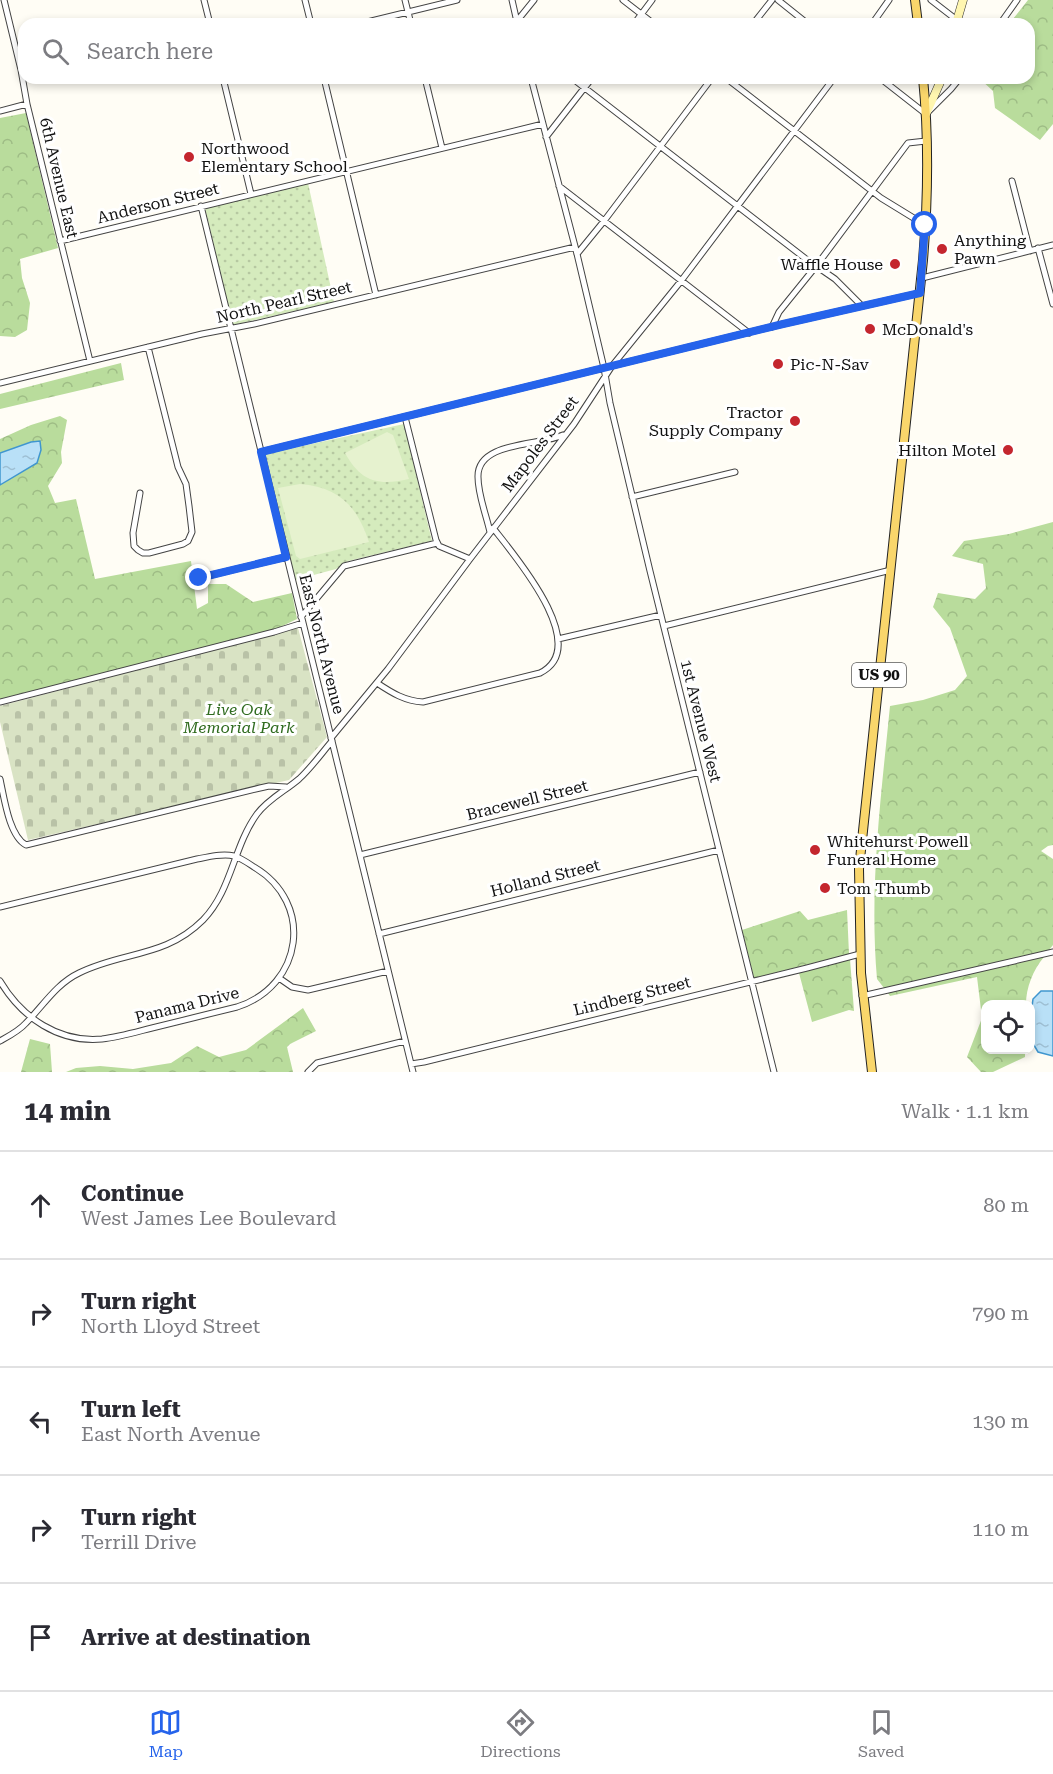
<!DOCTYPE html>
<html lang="en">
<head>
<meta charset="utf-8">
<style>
	body { margin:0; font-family:"Roboto Serif",serif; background:#f2f2f3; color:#2b2b33 }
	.controls { position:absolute; right:18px; bottom:18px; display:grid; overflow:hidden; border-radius:12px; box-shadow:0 3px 9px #0003 }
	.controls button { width:54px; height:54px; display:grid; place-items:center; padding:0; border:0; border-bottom:2px solid #e1e1e2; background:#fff; color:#2b2b33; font:30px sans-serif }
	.stop { position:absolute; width:18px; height:18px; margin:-14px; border:4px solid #2563eb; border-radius:50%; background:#fff }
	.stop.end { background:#2563eb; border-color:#fff; box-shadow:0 2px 6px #0008 }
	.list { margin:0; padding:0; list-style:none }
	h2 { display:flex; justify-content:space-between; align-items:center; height:78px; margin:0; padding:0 24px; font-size:26px }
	h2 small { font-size:20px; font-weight:400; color:#7c7c81 }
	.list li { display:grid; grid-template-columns:39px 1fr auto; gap:18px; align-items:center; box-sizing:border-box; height:108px; padding:0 24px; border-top:2px solid #e1e1e2 }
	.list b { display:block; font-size:22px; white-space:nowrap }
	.list p { margin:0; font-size:20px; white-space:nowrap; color:#7c7c81 }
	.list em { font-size:20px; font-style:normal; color:#7c7c81 }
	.icon { flex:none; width:33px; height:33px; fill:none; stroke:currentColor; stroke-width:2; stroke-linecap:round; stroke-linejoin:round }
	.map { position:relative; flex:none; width:1053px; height:1072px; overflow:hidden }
	.search { position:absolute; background:#fff; box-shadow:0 3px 9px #0003; left:18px; right:18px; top:18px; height:66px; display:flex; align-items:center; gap:15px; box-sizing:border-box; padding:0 21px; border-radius:18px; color:#7c7c81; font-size:22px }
	.sheet { height:618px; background:#fff }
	nav { display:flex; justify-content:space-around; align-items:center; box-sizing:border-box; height:84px; border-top:2px solid #e1e1e2; background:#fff; font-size:16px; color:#7c7c81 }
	nav a { display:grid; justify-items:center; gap:3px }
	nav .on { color:#2563eb }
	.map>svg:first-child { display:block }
	.forest { fill:url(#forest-crowns) }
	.cemetery { fill:url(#cemetery-stones) }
	.park { fill:url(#park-dots) }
	.pitch { fill:#e6f2cf }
	.water { fill:url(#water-ripples); stroke:#3f96cf; stroke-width:1.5 }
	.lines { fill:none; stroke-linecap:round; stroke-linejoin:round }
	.street-casing { stroke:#444; stroke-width:7 }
	.secondary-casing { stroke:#333; stroke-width:9 }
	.primary-casing { stroke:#222; stroke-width:10 }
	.street { stroke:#fff; stroke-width:5 }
	.secondary { stroke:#fff6b0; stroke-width:8 }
	.primary { stroke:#f9d66b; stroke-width:8 }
	.route { stroke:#2563eb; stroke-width:8 }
	.poi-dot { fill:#c4262e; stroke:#fff; stroke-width:2 }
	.labels { text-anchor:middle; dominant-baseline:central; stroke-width:6; stroke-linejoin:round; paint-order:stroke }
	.shield { fill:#fff; stroke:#585858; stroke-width:1.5 }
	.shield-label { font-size:15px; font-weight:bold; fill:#111 }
	.poi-label { font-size:16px; fill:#111; stroke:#fff; text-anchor:start }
	.street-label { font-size:16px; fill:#111; stroke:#fff }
	.park-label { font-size:16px; font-style:italic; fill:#2f6b1f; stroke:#fff }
</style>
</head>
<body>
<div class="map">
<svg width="1053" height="1072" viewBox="0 0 1053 1072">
	<defs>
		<pattern id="forest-crowns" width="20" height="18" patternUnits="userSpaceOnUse" patternTransform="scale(1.5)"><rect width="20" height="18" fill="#b9dc9c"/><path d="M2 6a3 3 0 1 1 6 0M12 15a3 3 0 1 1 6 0" fill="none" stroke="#9ebc85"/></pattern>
		<pattern id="cemetery-stones" width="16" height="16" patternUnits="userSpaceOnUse" patternTransform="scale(1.5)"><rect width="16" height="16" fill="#d9e3c4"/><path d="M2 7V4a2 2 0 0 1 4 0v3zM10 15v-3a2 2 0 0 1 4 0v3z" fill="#b9c2a7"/></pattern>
		<pattern id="park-dots" width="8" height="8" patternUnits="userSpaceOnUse" patternTransform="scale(1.5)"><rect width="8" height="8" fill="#d5ebbd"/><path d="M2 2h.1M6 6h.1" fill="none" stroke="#b6c8a1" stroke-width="1.8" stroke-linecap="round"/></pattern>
		<pattern id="water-ripples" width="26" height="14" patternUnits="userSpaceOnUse" patternTransform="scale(1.5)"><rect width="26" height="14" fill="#b9e0f7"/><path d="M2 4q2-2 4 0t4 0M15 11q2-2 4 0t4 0" fill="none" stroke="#9ebfd3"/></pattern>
	</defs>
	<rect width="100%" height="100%" fill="#fffdf5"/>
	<path class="forest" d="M1028 0H1053V124L1040 140 995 108 993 91 979 78H1029V24H1009Z
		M26 113 58 248 20 259 22 278 30 303 27 330 15 337 0 336V118Z
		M121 363 124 380 0 409V394Z
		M60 416 67 420 61 452 62 463 48 486 55 503 76 499 95 579 191 561 197 609 208 603V584H226L253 602 292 593 297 619 274 630 0 699V485L37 463 40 441 31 442 0 453V439L31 425Z
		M1053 522V845L1048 846 1041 851 1053 859V945L1049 950 884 988 877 979C869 887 881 797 890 706L923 700 955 690 967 676 950 628 933 607 938 593 975 599 986 588 983 564 952 556 964 541 1009 534Z
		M847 910 849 954 754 978 742 930 800 911 808 920Z
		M1044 957C1033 970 1026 988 1026 1004L986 1005V1050H1025V1057L993 1072H981L967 1057 982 1018 977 977 890 996 888 993Z
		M850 959 854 1011 849 1010 812 1022 799 973Z
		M303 1008 316 1031 290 1044 287 1047 293 1072H66L76 1068 100 1066 133 1069 171 1063 197 1046 219 1057 246 1050Z
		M30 1039 50 1044 52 1072H21Z"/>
	<path class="cemetery" d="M298 628 327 737 289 780 28 840 0 722V706Z"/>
	<path class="park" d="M308 183 334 302 233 325 205 208Z
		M404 424 432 541 348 561 336 569 295 580 265 454Z"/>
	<path class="pitch" d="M387 432 393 435 409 479C378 486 361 482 345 453Z
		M300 484C339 487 357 506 369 542L300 559 296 556 278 488Z"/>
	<path class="water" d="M40 441 41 450 37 463 0 485V453L31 442Z
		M1041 991H1053V1056L1038 1052 1031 1040V1014L1033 999Z"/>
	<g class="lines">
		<g class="street-casing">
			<path id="street" d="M4 0 21 70 27 104 90 361
				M204 0 210 24
				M305 0 311 24
				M405 0 411 24
				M512 0 517 22
				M623 0 654 24
				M778 0 808 24
				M931 0 962 24
				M517 21 534 0
				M359 24 457 0
				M634 24 652 0
				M753 24 772 0
				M872 24 889 0
				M1000 24 1017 0
				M223 78 251 194
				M324 78 376 295
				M425 78 442 148
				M531 78 577 254 604 368 610 403 650 571 774 1072
				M572 78 806 259 835 279 862 306
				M726 78 881 198 925 225
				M880 78 926 114 951 89 960 78
				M0 111 27 104
				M546 137 592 78
				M1012 181 1030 251
				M559 186 749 333
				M201 206 413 1072
				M60 241 543 124
				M1038 248 1053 304
				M577 254 604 221 712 78
				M922 278 1053 245
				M772 327 779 312 817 265 908 143 926 141
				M0 383 202 334 254 324 575 247
				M405 417 436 540 439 546 470 559
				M261 452 783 324 920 293
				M140 493 133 533 134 546 138 550 143 553H149L183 544 188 541 192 532 189 506 186 484 178 467 148 347
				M632 497 735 472
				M490 532C486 514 478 495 478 477 477 441 540 446 563 435
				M199 578 286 557
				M301 617 344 566 437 543
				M664 626 891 570
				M558 639 661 615
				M377 683C392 693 405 701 423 702L540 673C593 647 515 556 493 528
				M0 702 274 632 303 623
				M331 738 388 669 470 559 574 424 612 366 681 281 834 78
				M0 779C4 797 9 836 26 845L260 788 269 786 286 787
				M360 855 700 772
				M0 907 197 859C209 857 222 853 234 856 241 858 248 863 254 867 315 903 303 986 237 1007 209 1014 180 1021 152 1028 136 1032 119 1037 102 1039 59 1043 22 1018 0 981
				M379 934 719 850
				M279 978 292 987 308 990 388 971
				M862 996 1053 952
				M0 1041C9 1036 19 1031 26 1023 43 1006 56 984 79 973 123 951 165 958 203 920 232 890 233 847 257 814 268 799 285 791 299 779 311 768 321 754 332 741
				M411 1064 424 1062 807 968 860 954
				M308 1072 317 1063 405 1041"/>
		</g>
		<g class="secondary-casing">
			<path id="secondary" d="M956 24 963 0
				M926 114 942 78"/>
		</g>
		<g class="primary-casing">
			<path id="primary" d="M915 0 918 24
				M872 1072 861 973 859 869 923 260C928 200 929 138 923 78"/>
		</g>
		<use href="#street" class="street"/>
		<use href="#secondary" class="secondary"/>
		<use href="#primary" class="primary"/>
	</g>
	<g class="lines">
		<path class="route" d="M199 578 286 557 261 452 783 324 920 293 925 225"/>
	</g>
	<g class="poi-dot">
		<circle cx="189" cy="157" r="6"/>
		<circle cx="942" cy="249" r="6"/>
		<circle cx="895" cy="264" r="6"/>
		<circle cx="870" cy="329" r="6"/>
		<circle cx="778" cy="364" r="6"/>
		<circle cx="795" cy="421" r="6"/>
		<circle cx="1008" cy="450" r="6"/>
		<circle cx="815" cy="850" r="6"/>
		<circle cx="825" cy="888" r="6"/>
	</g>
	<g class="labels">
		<rect class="shield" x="852" y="663" width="54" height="24" rx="4.5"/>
		<g class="shield-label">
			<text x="879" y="675">US 90</text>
		</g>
		<g class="poi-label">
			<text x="201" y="148">Northwood<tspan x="201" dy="18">Elementary School</tspan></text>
			<text x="954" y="240">Anything<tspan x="954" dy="18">Pawn</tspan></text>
			<text x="883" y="264" text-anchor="end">Waffle House</text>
			<text x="882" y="329">McDonald's</text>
			<text x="790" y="364">Pic-N-Sav</text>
			<text x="783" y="412" text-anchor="end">Tractor<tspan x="783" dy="18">Supply Company</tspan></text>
			<text x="996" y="450" text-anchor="end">Hilton Motel</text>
			<text x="827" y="841">Whitehurst Powell<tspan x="827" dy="18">Funeral Home</tspan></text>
			<text x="837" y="888">Tom Thumb</text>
		</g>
		<g class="street-label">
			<text transform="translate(59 178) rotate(77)">6th Avenue East</text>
			<text transform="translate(158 203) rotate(-14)">Anderson Street</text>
			<text transform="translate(284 302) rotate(-13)">North Pearl Street</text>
			<text transform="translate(540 444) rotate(-53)">Mapoles Street</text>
			<text transform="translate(322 644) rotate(76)">East North Avenue</text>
			<text transform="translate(701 721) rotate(76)">1st Avenue West</text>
			<text transform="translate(527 800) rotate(-14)">Bracewell Street</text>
			<text transform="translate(545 878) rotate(-14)">Holland Street</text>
			<text transform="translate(632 996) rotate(-14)">Lindberg Street</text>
			<text transform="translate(187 1005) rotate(-14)">Panama Drive</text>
		</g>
		<g class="park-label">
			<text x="239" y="709">Live Oak<tspan x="239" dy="18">Memorial Park</tspan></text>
		</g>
	</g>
</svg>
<div class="controls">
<button><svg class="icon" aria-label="locate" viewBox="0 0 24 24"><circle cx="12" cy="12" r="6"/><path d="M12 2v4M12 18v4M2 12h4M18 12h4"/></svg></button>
</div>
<div class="stop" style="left:925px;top:225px"></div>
<div class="stop end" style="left:199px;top:578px"></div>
<div class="search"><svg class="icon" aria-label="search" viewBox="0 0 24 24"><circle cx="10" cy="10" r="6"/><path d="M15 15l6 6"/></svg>Search here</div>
</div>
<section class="sheet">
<h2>14 min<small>Walk · 1.1 km</small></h2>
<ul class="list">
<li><svg class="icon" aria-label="ahead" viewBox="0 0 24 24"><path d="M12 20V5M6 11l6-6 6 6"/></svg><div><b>Continue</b><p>West James Lee Boulevard</p></div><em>80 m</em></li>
<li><svg class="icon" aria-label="right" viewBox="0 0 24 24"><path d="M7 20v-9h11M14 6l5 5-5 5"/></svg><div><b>Turn right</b><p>North Lloyd Street</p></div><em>790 m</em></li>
<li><svg class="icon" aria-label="left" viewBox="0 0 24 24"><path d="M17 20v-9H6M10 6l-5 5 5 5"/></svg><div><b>Turn left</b><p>East North Avenue</p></div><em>130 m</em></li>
<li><svg class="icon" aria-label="right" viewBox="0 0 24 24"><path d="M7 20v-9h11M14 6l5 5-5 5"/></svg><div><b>Turn right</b><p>Terrill Drive</p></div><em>110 m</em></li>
<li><svg class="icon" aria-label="arrive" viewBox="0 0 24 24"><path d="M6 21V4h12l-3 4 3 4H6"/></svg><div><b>Arrive at destination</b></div></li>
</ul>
</section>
<nav>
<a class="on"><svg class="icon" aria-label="map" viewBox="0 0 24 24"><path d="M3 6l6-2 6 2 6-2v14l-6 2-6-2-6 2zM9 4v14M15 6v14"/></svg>Map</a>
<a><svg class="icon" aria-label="directions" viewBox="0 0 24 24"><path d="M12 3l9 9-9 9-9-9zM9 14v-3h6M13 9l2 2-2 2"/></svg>Directions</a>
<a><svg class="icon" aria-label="saved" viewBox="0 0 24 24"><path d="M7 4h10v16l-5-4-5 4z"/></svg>Saved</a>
</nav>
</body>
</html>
